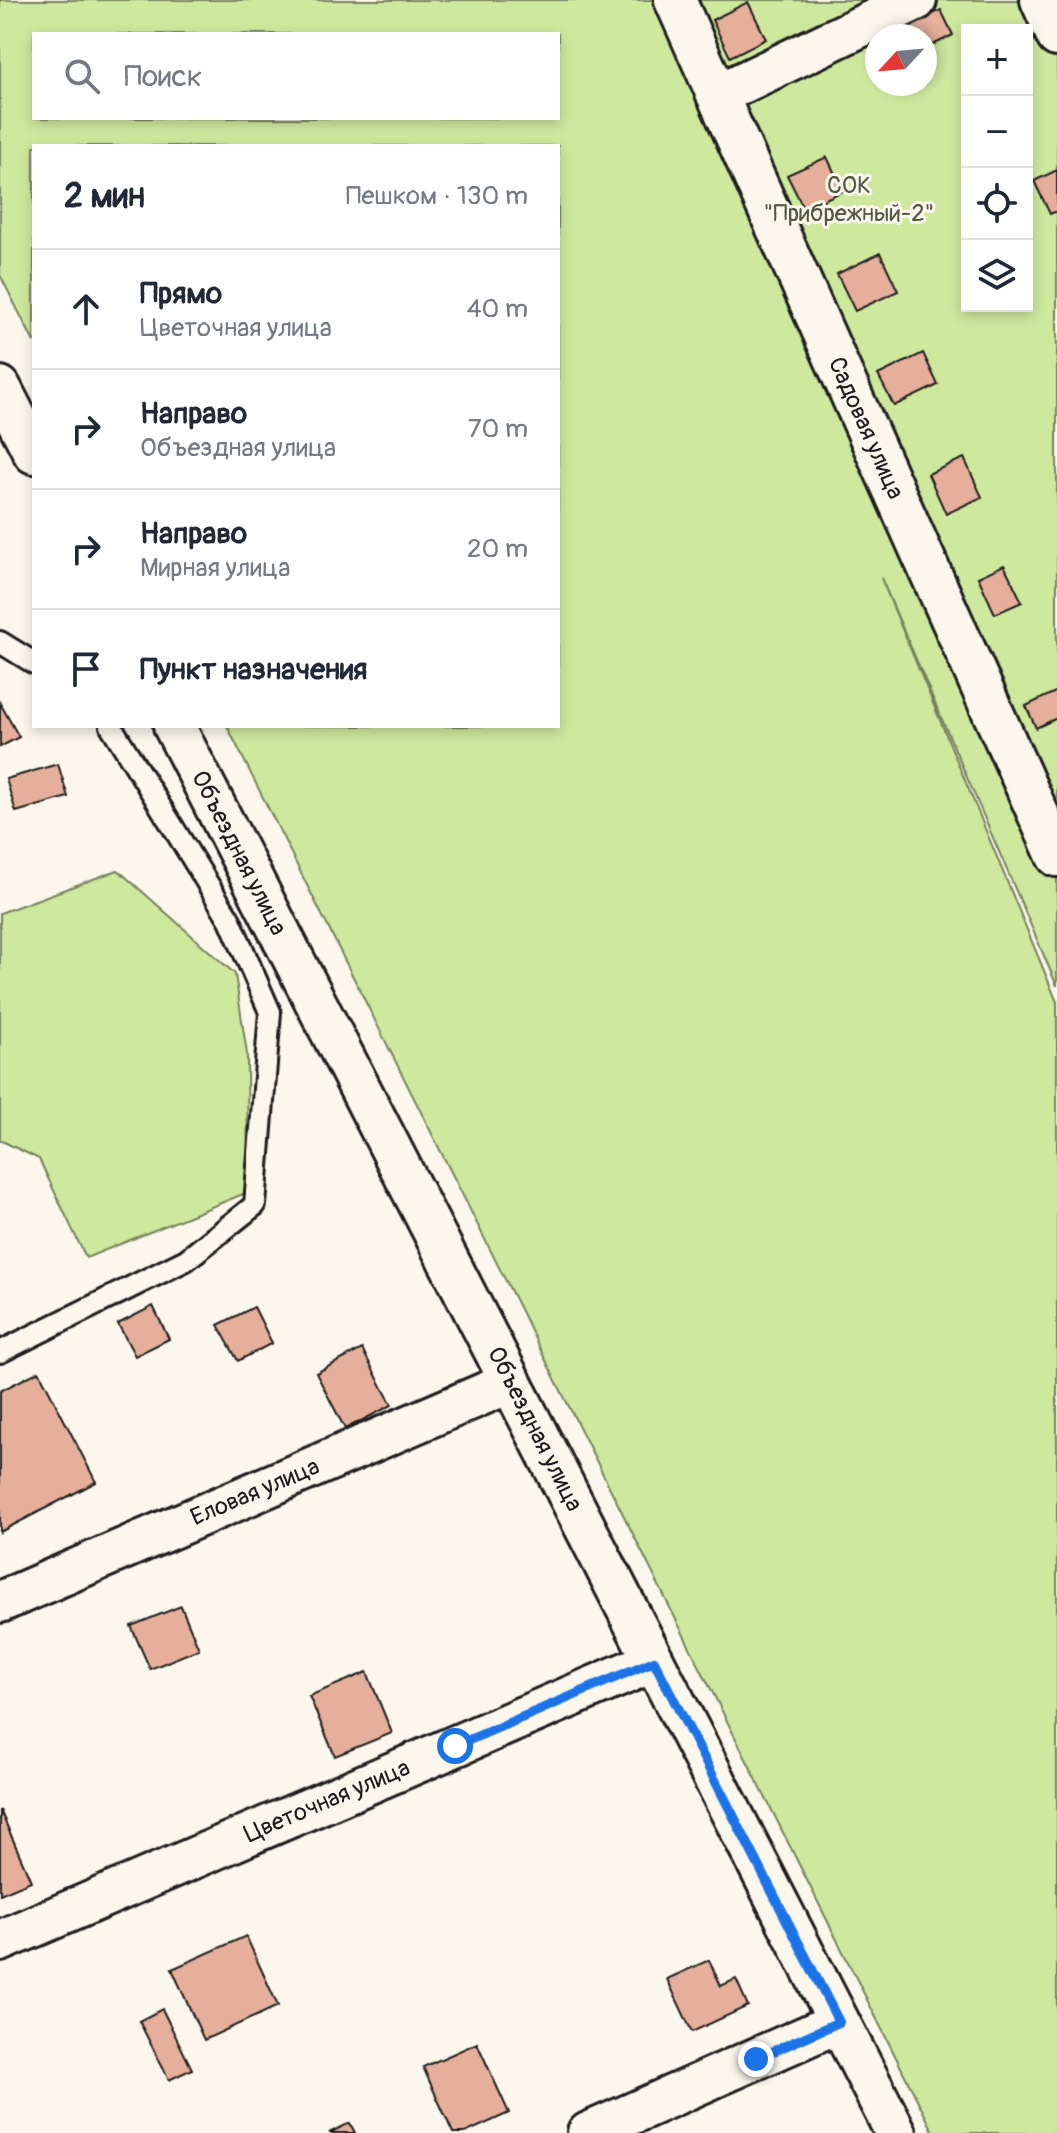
<!DOCTYPE html>
<html lang="ru">
<head>
<meta charset="utf-8">
<style>
	body { margin:0; font-family:Pangolin,sans-serif; background:#f2f2f3; color:#1f2937 }
	.controls { position:absolute; right:24px; top:24px; display:grid; overflow:hidden; border-radius:0px; box-shadow:0 4px 12px #0003 }
	.controls button { width:72px; height:72px; display:grid; place-items:center; padding:0; border:0; border-bottom:2px solid #e0e1e3; background:#fff; color:#1f2937; font:40px sans-serif }
	.compass { position:absolute; left:865px; top:24px; width:72px; height:72px; border-radius:50%; background:#fff; box-shadow:0 4px 12px #0003; rotate:244deg }
	.stop { position:absolute; width:24px; height:24px; margin:-18px; border:6px solid #1a73e8; border-radius:50%; background:#fff }
	.stop.end { background:#1a73e8; border-color:#fff; box-shadow:0 2px 8px #0008 }
	.list { margin:0; padding:0; list-style:none }
	h2 { display:flex; justify-content:space-between; align-items:center; height:104px; margin:0; padding:0 32px; font-size:34px }
	h2 small { font-size:26px; font-weight:400; color:#747a83 }
	.list li { display:grid; grid-template-columns:52px 1fr auto; gap:24px; align-items:center; box-sizing:border-box; height:120px; padding:0 32px; border-top:2px solid #e0e1e3 }
	.list b { display:block; font-size:30px; white-space:nowrap }
	.list p { margin:0; font-size:26px; white-space:nowrap; color:#747a83 }
	.list em { font-size:26px; font-style:normal; color:#747a83 }
	.icon { flex:none; width:44px; height:44px; fill:none; stroke:currentColor; stroke-width:2; stroke-linecap:round; stroke-linejoin:round }
	.map { position:relative; flex:none; width:1057px; height:2133px; overflow:hidden }
	.search { position:absolute; background:#fff; box-shadow:0 4px 12px #0003; left:32px; top:32px; width:528px; height:88px; display:flex; align-items:center; gap:20px; box-sizing:border-box; padding:0 28px; border-radius:0px; color:#747a83; font-size:30px }
	.panel { position:absolute; background:#fff; box-shadow:0 4px 12px #0003; left:32px; top:144px; width:528px; height:584px; border-radius:0px }
	.map>svg:first-child { display:block }
	.green { fill:#cee89e; stroke:#75825d; stroke-width:2; fill-rule:evenodd }
	.building { fill:#e6af9c; stroke:#1c1c1c; stroke-width:2 }
	.lines { fill:none; stroke-linecap:round; stroke-linejoin:round }
	.lane-casing { stroke:#1c1c1c; stroke-width:26 }
	.street-casing { stroke:#1c1c1c; stroke-width:46 }
	.lane { stroke:#fbf7ec; stroke-width:20 }
	.street { stroke:#fbf7ec; stroke-width:40 }
	.route { stroke:#1a73e8; stroke-width:10 }
	.labels { text-anchor:middle; dominant-baseline:central; stroke-width:6; stroke-linejoin:round; paint-order:stroke }
	.park-label { font-size:24px; fill:#515943; stroke:#fbf7ec }
	.street-label { font-size:24px; fill:#1c1c1c; stroke:#fbf7ec }
</style>
</head>
<body>
<div class="map">
<svg width="1057" height="2133" viewBox="0 0 1057 2133">
	<rect width="100%" height="100%" fill="#fbf7ec"/>
	<filter id="ink" filterUnits="userSpaceOnUse"><feTurbulence type="fractalNoise" baseFrequency=".0125" numOctaves="2"/><feDisplacementMap in="SourceGraphic" scale="16" xChannelSelector="R" yChannelSelector="G"/><feConvolveMatrix kernelMatrix="1 2 1 2 8 2 1 2 1" color-interpolation-filters="sRGB"/></filter>
	<g filter="url(#ink)">
		<path class="green" d="M0 0H1057V986L881 578 1057 1002V2133H934L227 726H558V146H34V342L0 275ZM967 30H1027V306H967ZM34 34H558V118H34ZM877 36H925V84H877Z
			M118 870 235 974 247 1054 248 1192 86 1258 39 1159 0 1140V913Z"/>
		<path class="building" d="M748 2 766 39 730 57 712 20Z
			M941 10 953 35 925 49V36H911L906 27Z
			M827 157 843 191 804 209 787 175Z
			M1057 170V211L1050 214 1034 181Z
			M880 253 898 291 855 311 837 274Z
			M923 353 938 385 894 406 878 375Z
			M964 458 982 497 946 514 928 474Z
			M1004 565 1022 602 995 614 978 577Z
			M1057 691V718L1036 728 1026 706Z
			M0 703 19 737 0 747Z
			M58 764 68 797 16 812 6 779Z
			M153 1306 169 1339 135 1356 118 1324Z
			M254 1307 272 1343 238 1361 218 1325Z
			M362 1349 392 1405 345 1429 316 1373Z
			M39 1371 96 1482 0 1532V1391Z
			M181 1606 199 1649 150 1669 131 1626Z
			M367 1672 392 1733 335 1756 309 1696Z
			M0 1810 31 1881 0 1894Z
			M246 1936 278 2006 204 2040 172 1969Z
			M709 1960 721 1986 736 1979 748 2006 692 2032 667 1979Z
			M162 2009 192 2069 169 2080 139 2021Z
			M477 2043 509 2113 465 2133H453L423 2067Z
			M350 2123 355 2133H329Z"/>
		<g class="lines">
			<g class="lane-casing">
				<path id="lane" d="M0 642 34 663
					M0 1352 186 1260 255 1205 270 1012 230 920 111 726"/>
			</g>
			<g class="street-casing">
				<path id="street" d="M675 0 1057 856
					M1041 0 1057 36
					M717 95 916 0
					M0 387 34 453
					M174 726 896 2133
					M0 1602 511 1382
					M0 1941 654 1661
					M588 2133 839 2022"/>
			</g>
			<use href="#lane" class="lane"/>
			<use href="#street" class="street"/>
		</g>
	</g>
	<g class="lines" filter="url(#ink)">
		<path class="route" d="M455 1746 654 1661 839 2022 756 2059"/>
	</g>
	<g class="labels">
		<g class="park-label">
			<text x="849" y="185">СОК<tspan x="849" dy="28">"Прибрежный-2"</tspan></text>
		</g>
		<g class="street-label">
			<text transform="translate(866 428) rotate(66)">Садовая улица</text>
			<text transform="translate(239 853) rotate(63)">Объездная улица</text>
			<text transform="translate(535 1429) rotate(63)">Объездная улица</text>
			<text transform="translate(255 1492) rotate(-23)">Еловая улица</text>
			<text transform="translate(327 1801) rotate(-23)">Цветочная улица</text>
		</g>
	</g>
</svg>
<div class="controls">
<button>+</button>
<button>−</button>
<button><svg class="icon" aria-label="locate" viewBox="0 0 24 24"><circle cx="12" cy="12" r="6"/><path d="M12 2v4M12 18v4M2 12h4M18 12h4"/></svg></button>
<button><svg class="icon" aria-label="layers" viewBox="0 0 24 24"><path d="M12 4l9 5-9 5-9-5zM3 14l9 5 9-5"/></svg></button>
</div>
<svg class="compass" viewBox="-18 -18 36 36"><path d="M0-13l5 13h-10z" fill="#e53935"/><path d="M0 13l5-13h-10z" fill="#747a83"/></svg>
<div class="stop" style="left:455px;top:1746px"></div>
<div class="stop end" style="left:756px;top:2059px"></div>
<div class="search"><svg class="icon" aria-label="search" viewBox="0 0 24 24"><circle cx="10" cy="10" r="6"/><path d="M15 15l6 6"/></svg>Поиск</div>
<section class="panel">
<h2>2 мин<small>Пешком · 130 m</small></h2>
<ul class="list">
<li><svg class="icon" aria-label="ahead" viewBox="0 0 24 24"><path d="M12 20V5M6 11l6-6 6 6"/></svg><div><b>Прямо</b><p>Цветочная улица</p></div><em>40 m</em></li>
<li><svg class="icon" aria-label="right" viewBox="0 0 24 24"><path d="M7 20v-9h11M14 6l5 5-5 5"/></svg><div><b>Направо</b><p>Объездная улица</p></div><em>70 m</em></li>
<li><svg class="icon" aria-label="right" viewBox="0 0 24 24"><path d="M7 20v-9h11M14 6l5 5-5 5"/></svg><div><b>Направо</b><p>Мирная улица</p></div><em>20 m</em></li>
<li><svg class="icon" aria-label="arrive" viewBox="0 0 24 24"><path d="M6 21V4h12l-3 4 3 4H6"/></svg><div><b>Пункт назначения</b></div></li>
</ul>
</section>
</div>
</body>
</html>
